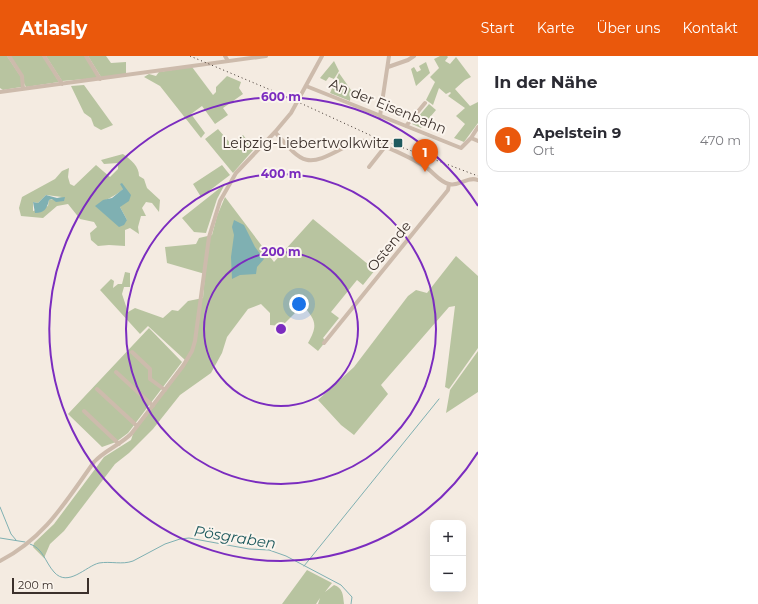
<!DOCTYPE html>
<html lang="de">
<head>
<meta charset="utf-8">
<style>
	body { margin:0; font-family:Montserrat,sans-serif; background:#f7f7f7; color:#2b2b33 }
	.controls { position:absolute; right:12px; bottom:12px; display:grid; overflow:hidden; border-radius:8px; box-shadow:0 4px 16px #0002 }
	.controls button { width:36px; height:36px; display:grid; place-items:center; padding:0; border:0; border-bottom:1px solid #e1e1e2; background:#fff; color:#2b2b33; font:20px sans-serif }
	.scale { position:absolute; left:12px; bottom:10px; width:77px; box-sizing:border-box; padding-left:4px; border:2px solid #3b302b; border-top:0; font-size:11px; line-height:14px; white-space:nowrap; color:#3b302b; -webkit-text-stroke:3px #fbf5ee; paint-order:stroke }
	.you { position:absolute; left:299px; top:248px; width:14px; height:14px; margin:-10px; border:3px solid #fff; border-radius:50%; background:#1a73e8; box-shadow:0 0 0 6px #1a73e833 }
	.badge { display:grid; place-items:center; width:26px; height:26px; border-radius:50%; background:#ea580c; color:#fff; font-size:13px; font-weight:700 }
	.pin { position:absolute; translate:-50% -33px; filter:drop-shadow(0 1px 2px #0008) }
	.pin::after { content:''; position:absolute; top:21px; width:14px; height:12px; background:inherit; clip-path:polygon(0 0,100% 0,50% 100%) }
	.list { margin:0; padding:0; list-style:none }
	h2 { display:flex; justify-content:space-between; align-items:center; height:52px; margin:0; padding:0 16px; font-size:17px }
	h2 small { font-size:13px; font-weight:400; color:#7c7c81 }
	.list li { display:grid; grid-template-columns:26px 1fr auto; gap:12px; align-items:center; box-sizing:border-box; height:64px; margin:0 8px 8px; padding:0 8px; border:1px solid #e1e1e2; border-radius:12px }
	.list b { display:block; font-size:15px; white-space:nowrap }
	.list p { margin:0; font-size:13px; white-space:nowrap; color:#7c7c81 }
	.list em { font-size:13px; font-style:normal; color:#7c7c81 }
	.map { position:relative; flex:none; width:478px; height:548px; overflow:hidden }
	header { display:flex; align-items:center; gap:24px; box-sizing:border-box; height:56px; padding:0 20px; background:#ea580c; color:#fff }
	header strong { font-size:19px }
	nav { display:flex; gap:22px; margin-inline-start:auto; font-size:14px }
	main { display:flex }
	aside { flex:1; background:#fff }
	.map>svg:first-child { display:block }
	.green { fill:#b8c4a0; fill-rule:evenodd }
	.water { fill:#7fb0b2 }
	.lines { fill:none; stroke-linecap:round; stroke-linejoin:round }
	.stream { stroke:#7fb0b2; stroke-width:1 }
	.minor { stroke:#cdbbac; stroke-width:4 }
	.rail { stroke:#3b302b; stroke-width:1; stroke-dasharray:1 3; stroke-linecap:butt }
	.ring { fill:none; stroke:#7b2cbf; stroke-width:2 }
	.poi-dot { fill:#1f5a5e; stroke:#fbf5ee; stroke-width:1.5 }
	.labels { text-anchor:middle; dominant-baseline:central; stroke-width:4; stroke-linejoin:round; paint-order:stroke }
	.street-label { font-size:14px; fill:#3b302b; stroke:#fbf5ee }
	.poi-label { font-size:14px; fill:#3b302b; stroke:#fbf5ee; text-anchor:end }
	.water-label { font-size:15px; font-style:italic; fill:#1f5a5e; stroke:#fbf5ee }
	.centre { fill:#7b2cbf; stroke:#fbf5ee; stroke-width:2 }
	.ring-label { font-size:12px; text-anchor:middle; font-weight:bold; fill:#7b2cbf; stroke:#fbf5ee; stroke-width:4; stroke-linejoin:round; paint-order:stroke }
</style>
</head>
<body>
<header>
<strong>Atlasly</strong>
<nav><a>Start</a><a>Karte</a><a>Über uns</a><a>Kontakt</a></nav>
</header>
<main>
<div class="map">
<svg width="478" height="548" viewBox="0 0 478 548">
	<rect width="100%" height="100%" fill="#f4ebe1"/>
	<path class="green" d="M0 0H7L21 21V31L3 34 0 32Z
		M10 0H43L59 26 26 31Z
		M46 0H85L98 22 62 25Z
		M88 0H106L111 7 126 6V18L101 21Z
		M440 0H447L448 1 445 5 450 8 456 1 471 21 465 24 455 33 470 50 478 46V67L464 86 454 82 465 68 456 60 465 52 448 40 451 37 450 36 446 38 439 32 433 49 426 44 435 26 430 21 444 7 439 12 434 3Z
		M334 5 339 15 334 23 329 21 326 25 320 22Z
		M426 6 430 17 416 30 411 13 414 11 417 16 421 14 419 10Z
		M192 11 213 39 216 36V31L227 20 241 26 239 32 243 38 223 52 228 59 215 68 202 50 191 58 205 77 201 82 160 30 144 21 149 18 156 20 159 16Z
		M339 17 351 34 350 45 330 37Z
		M84 29 113 69 101 74 94 70 91 62 84 57 71 30Z
		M429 48 436 54 421 72 412 68Z
		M218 73 231 88 243 79 254 93 233 117 205 83Z
		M123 98C131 104 139 110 139 120L144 123 147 132 160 144 159 156 152 147 146 146 142 152 146 160H141L138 171 139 178 130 172 125 174V190L109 189 98 190 91 184 90 177 97 171 94 166 80 163 68 148 57 150 43 162 21 160 19 152 22 141 55 123 62 115 69 112 68 121 70 128 74 130 96 109 110 121 118 113V107L104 108 101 104ZM123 133 120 151 127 164H112L96 150C105 143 115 141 123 133ZM46 139 62 141 49 144 48 150 33 155V146L38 147Z
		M222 109 230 119 201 141 193 128Z
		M225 128 217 143 206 177 194 176 182 162Z
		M225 141 274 206 313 163 375 214 363 229 357 224 331 256 339 262 323 282 326 285 318 295 308 287C318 269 316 265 303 249L282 270 270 269V257L261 248 248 253 227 281 222 297 211 317 180 339 153 373 129 397 115 408 64 475 50 488 44 502 33 491 34 487 54 468 104 401 131 384 136 369 185 304 148 270 140 278 100 234 111 223 114 225 113 232 118 228H122L125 216 130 217V231H124L122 238 128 256 135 252 163 262 172 254 178 255 188 245 203 242 205 218 167 207 165 191 196 188 199 182 212 179 217 160Z
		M456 200 478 220V292L449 333 445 331 455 250 449 251 381 329 388 338 354 379 341 369 318 344 354 311 408 240 416 234 427 237Z
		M149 272 182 306 128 377 116 386 102 391 68 358Z
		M478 295V336L446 357 450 334Z
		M307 514 332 527 325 536 334 529C343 532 343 539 344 548H318L320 542 316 548H282Z"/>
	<path class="water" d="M122 127 131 139 129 145 120 151 127 164 124 169 119 171 95 150 103 144 112 142 123 133 120 128Z
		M46 139 57 142 65 141 64 145 56 146 52 143 49 144C47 153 44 157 35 157L33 146 38 147Z
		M234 164 244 169 255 191 264 203 257 211 256 218 240 219 232 223 231 201 234 179 232 171Z"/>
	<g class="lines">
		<path class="stream" d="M0 451 11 478 16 484
			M0 482 25 486
			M30 488C43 492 45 506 54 516 68 532 86 510 99 507 111 505 122 509 133 505L165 488 180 483 189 482 249 493 269 494 286 500 341 529 352 541 351 548
			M304 510 439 343"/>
		<path class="minor" d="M9 0 22 20 23 33
			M44 0 62 28
			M86 0 100 23
			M225 0 228 5
			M388 11 408 4 414 0
			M306 30 461 92 471 82 478 85
			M0 36 266 0
			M380 60 389 0
			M406 70 425 47
			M275 76C304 109 306 112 345 91 352 87 358 84 366 85 381 87 414 103 427 112 434 117 440 126 449 128 459 131 467 120 478 124
			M471 82 478 71
			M369 111 384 92
			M324 287 448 134 449 128
			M132 296 150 313V323L165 334
			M116 316 153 350
			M97 333 137 370
			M84 355 119 388
			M0 505C45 482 66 445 94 406 105 394 120 389 131 378L183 310 192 295 195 285 209 181 220 145 236 117 275 76 291 57 322 0"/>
		<path class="rail" d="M190 0 285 40 372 80 478 120"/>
	</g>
	<g class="ring">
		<circle cx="281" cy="273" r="77"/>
		<circle cx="281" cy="273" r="155"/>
		<path d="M478 396A232 232 0 1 1 478 150"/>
	</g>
	<rect class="poi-dot" x="393" y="82" width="10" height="10" rx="2"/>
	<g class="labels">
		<g class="street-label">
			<text transform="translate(388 50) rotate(22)">An der Eisenbahn</text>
			<text transform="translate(389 190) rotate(-51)">Ostende</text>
		</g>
		<g class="poi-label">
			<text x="389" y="87">Leipzig-Liebertwolkwitz</text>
		</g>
		<g class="water-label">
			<text transform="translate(235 481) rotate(9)">Pösgraben</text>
		</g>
	</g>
	<circle cx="281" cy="273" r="6" class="centre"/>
	<g class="ring-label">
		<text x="281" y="45">600 m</text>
		<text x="281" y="122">400 m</text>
		<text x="281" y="200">200 m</text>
	</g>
</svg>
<div class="controls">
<button>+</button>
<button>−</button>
</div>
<div class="scale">200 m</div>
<div class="you"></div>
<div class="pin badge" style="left:425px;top:116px">1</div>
</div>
<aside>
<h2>In der Nähe<small></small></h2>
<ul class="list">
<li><span class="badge">1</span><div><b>Apelstein 9</b><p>Ort</p></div><em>470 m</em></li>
</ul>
</aside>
</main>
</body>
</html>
